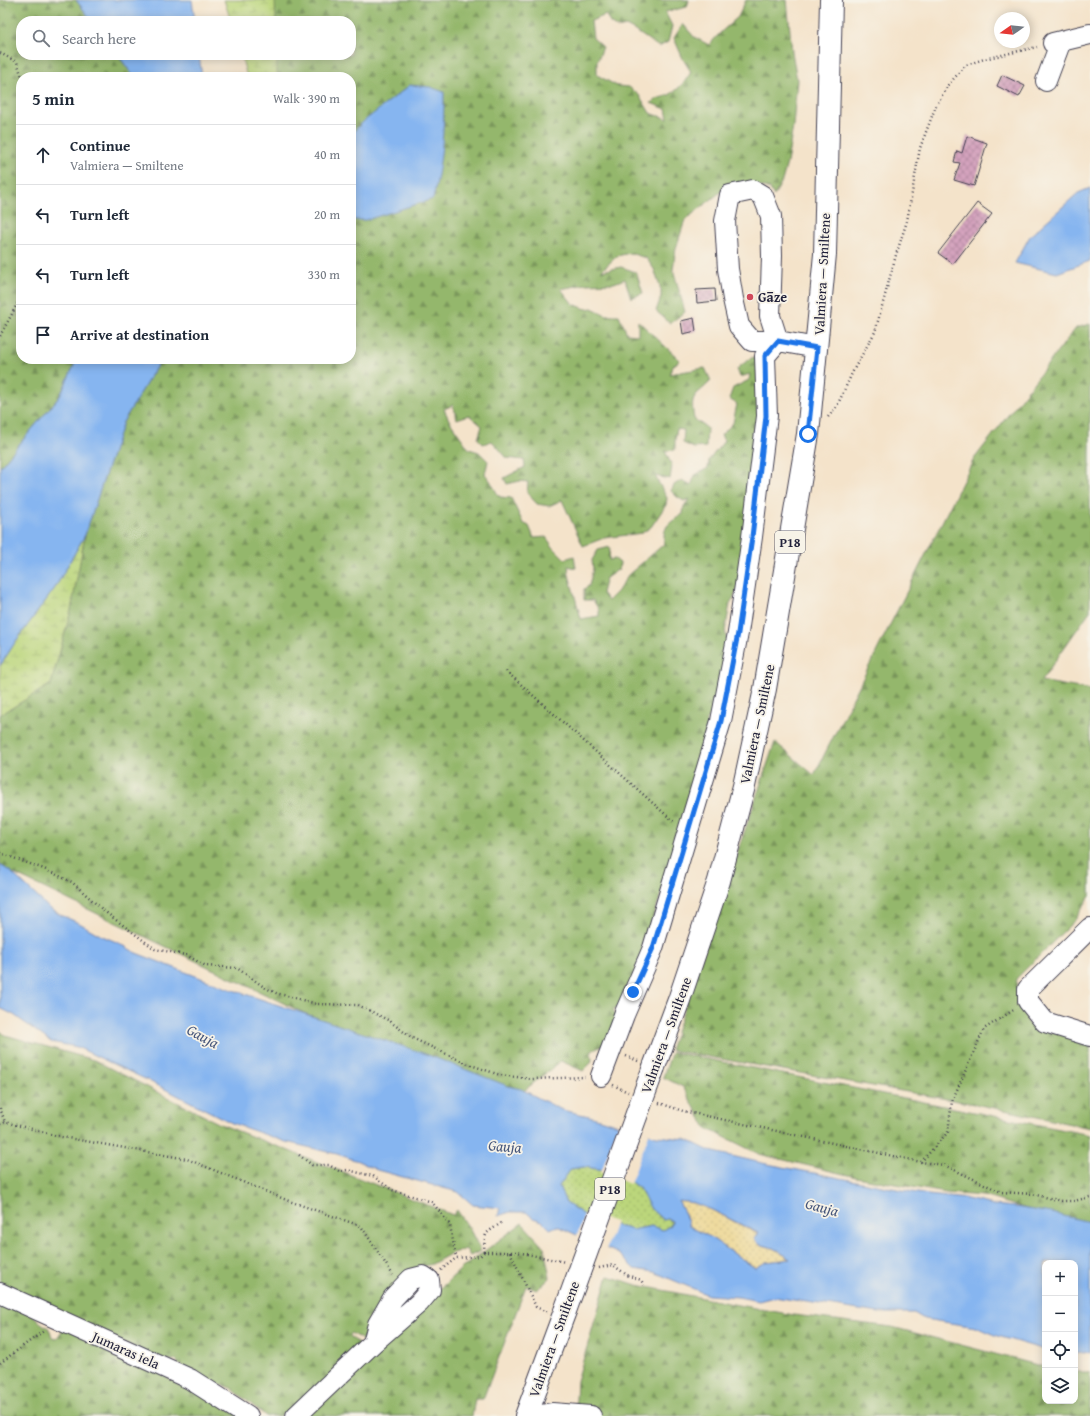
<!DOCTYPE html>
<html lang="en">
<head>
<meta charset="utf-8">
<style>
	body { margin:0; font-family:"Gentium Book Plus",serif; background:#f6f6f7; color:#1f2937 }
	.controls { position:absolute; right:12px; bottom:12px; display:grid; overflow:hidden; border-radius:8px; box-shadow:0 2px 10px #0003 }
	.controls button { width:36px; height:36px; display:grid; place-items:center; padding:0; border:0; border-bottom:1px solid #e0e1e3; background:#fff; color:#1f2937; font:20px sans-serif }
	.compass { position:absolute; left:994px; top:12px; width:36px; height:36px; border-radius:50%; background:#fff; box-shadow:0 2px 10px #0003; rotate:256deg }
	.stop { position:absolute; width:12px; height:12px; margin:-9px; border:3px solid #1a73e8; border-radius:50%; background:#fff }
	.stop.end { background:#1a73e8; border-color:#fff; box-shadow:0 1px 4px #0008 }
	.list { margin:0; padding:0; list-style:none }
	h2 { display:flex; justify-content:space-between; align-items:center; height:52px; margin:0; padding:0 16px; font-size:17px }
	h2 small { font-size:13px; font-weight:400; color:#747a83 }
	.list li { display:grid; grid-template-columns:26px 1fr auto; gap:12px; align-items:center; box-sizing:border-box; height:60px; padding:0 16px; border-top:1px solid #e0e1e3 }
	.list b { display:block; font-size:15px; white-space:nowrap }
	.list p { margin:0; font-size:13px; white-space:nowrap; color:#747a83 }
	.list em { font-size:13px; font-style:normal; color:#747a83 }
	.icon { flex:none; width:22px; height:22px; fill:none; stroke:currentColor; stroke-width:2; stroke-linecap:round; stroke-linejoin:round }
	.map { position:relative; flex:none; width:1090px; height:1416px; overflow:hidden }
	.search { position:absolute; background:#fff; box-shadow:0 2px 10px #0003; left:16px; top:16px; width:340px; height:44px; display:flex; align-items:center; gap:10px; box-sizing:border-box; padding:0 14px; border-radius:16px; color:#747a83; font-size:15px }
	.panel { position:absolute; background:#fff; box-shadow:0 2px 10px #0003; left:16px; top:72px; width:340px; height:292px; border-radius:16px }
	.map>svg:first-child { display:block }
	.grass { fill:url(#grass-dots); stroke:#6e7c5c }
	.forest { fill:url(#forest-firs); stroke:#5b6c54 }
	.wetland { fill:url(#wetland-marsh); stroke:#6e7c5c }
	.sand { fill:url(#sand-dots); stroke:#887e6c }
	.water { fill:#86b5f0; stroke:#546c96; fill-rule:evenodd }
	.pier { fill:#f4e3ca }
	.building { fill:url(#building-cross-hatch) }
	.lines { fill:none; stroke-linecap:round; stroke-linejoin:round }
	.minor-casing { stroke:#423f50; stroke-width:22 }
	.major-casing { stroke:#423f50; stroke-width:24 }
	.path { stroke:#423f50; stroke-width:2.5; stroke-dasharray:1 3; stroke-linecap:butt }
	.minor { stroke:#fff; stroke-width:20 }
	.major { stroke:#fff; stroke-width:22 }
	.major-bridge-casing { stroke:#423f50; stroke-width:24; stroke-linecap:butt }
	.major-bridge { stroke:#fff; stroke-width:22 }
	.route { stroke:#1a73e8; stroke-width:5 }
	.poi-dot { fill:#d1495b; stroke:#f7f3e8; stroke-width:1.5 }
	.labels { text-anchor:middle; dominant-baseline:central; stroke-width:3.5; stroke-linejoin:round; paint-order:stroke }
	.shield { fill:#f7f3e8; stroke:#62616f; stroke-width:1 }
	.shield-label { font-size:13px; font-weight:bold; fill:#22223b }
	.street-label { font-size:14px; fill:#22223b; stroke:#f7f3e8 }
	.poi-label { font-size:14px; font-weight:bold; fill:#22223b; stroke:#f7f3e8; text-anchor:start }
	.water-label { font-size:15px; font-style:italic; fill:#45557a; stroke:#f7f3e8 }
</style>
</head>
<body>
<div class="map">
<svg width="1090" height="1416" viewBox="0 0 1090 1416">
	<defs>
		<pattern id="grass-dots" width="8" height="8" patternUnits="userSpaceOnUse"><rect width="8" height="8" fill="#bbd67c"/><path d="M2 2h.1M6 6h.1" fill="none" stroke="#a0b76c" stroke-width="1.8" stroke-linecap="round"/></pattern>
		<pattern id="forest-firs" width="22" height="20" patternUnits="userSpaceOnUse"><rect width="22" height="20" fill="#94b76c"/><path d="M5 1l3.5 6h-7zM16 11l3.5 6h-7z" fill="#78945a"/></pattern>
		<pattern id="wetland-marsh" width="20" height="14" patternUnits="userSpaceOnUse"><rect width="20" height="14" fill="#bbd67c"/><path d="M1 5h8M5 5V1M11 12h8M15 12V8" fill="none" stroke="#a0b76c"/></pattern>
		<pattern id="sand-dots" width="8" height="8" patternUnits="userSpaceOnUse"><rect width="8" height="8" fill="#eeda9e"/><path d="M2 2h.1M6 6h.1" fill="none" stroke="#ccbb89" stroke-width="1.8" stroke-linecap="round"/></pattern>
		<pattern id="building-cross-hatch" width="8" height="8" patternUnits="userSpaceOnUse"><rect width="8" height="8" fill="#d4a3bd"/><path d="M0 0l8 8M0 8l8-8" fill="none" stroke="#ac849b"/></pattern>
	</defs>
	<rect width="100%" height="100%" fill="#f7f3e8"/>
	<filter id="ink" filterUnits="userSpaceOnUse"><feTurbulence type="fractalNoise" baseFrequency=".025" numOctaves="2"/><feDisplacementMap in="SourceGraphic" scale="8" xChannelSelector="R" yChannelSelector="G"/><feConvolveMatrix kernelMatrix="1 2 1 2 8 2 1 2 1" color-interpolation-filters="sRGB"/></filter>
	<filter id="wash" filterUnits="userSpaceOnUse"><feTurbulence type="fractalNoise" baseFrequency=".012" numOctaves="4" result="noise"/><feDisplacementMap in="SourceGraphic" scale="16" xChannelSelector="R" yChannelSelector="G"/><feGaussianBlur stdDeviation="0.9" result="paint"/><feColorMatrix in="noise" values="0 0 0 0 0 0 0 0 0 0 0 0 0 0 0 0 0 1.4 0 .05"/><feComposite in="paint" operator="in"/></filter>
	<g filter="url(#wash)">
		<rect width="100%" height="100%" fill="#f4e3ca"/>
		<path class="grass" d="M584 1167 605 1170 628 1180 639 1188 651 1209 663 1220 668 1219 672 1221 671 1225 663 1230 651 1226 632 1230 586 1216 566 1203 559 1186 571 1169Z"/>
		<path class="forest" d="M0 0H76L92 21H21V55H118L134 77H21V359H77L60 396 0 467Z
			M262 0H689L687 7 665 12 672 26 668 42 659 47 637 32 626 26 617 28 610 23 606 15 591 21 593 38 603 47 597 62V75L617 86 629 87 639 95 650 113 668 119 666 109 651 103C658 97 662 98 669 95 679 89 685 82 691 72L683 59 674 38 683 24 694 37 709 45 721 32 738 17 746 0H787L792 52 797 80 793 126 787 163 782 181 774 196 770 189 764 187H751L732 183 685 220 676 248 673 269 685 312 670 323 656 311 661 297V290L654 269 646 258 630 253 617 256 601 271 621 267 636 272 643 293 631 298 625 279 614 283 586 284 561 289 573 304 586 309 592 308 606 315H619L627 334 638 335V321L680 360 674 365 669 374 705 368 711 381C694 398 690 394 694 419L707 428 706 447 694 448 683 443 684 430 677 429 675 440V450L665 451 672 466 670 479 655 476 667 498 666 505 651 527 642 533 604 538 583 546 562 500 549 506 537 504 527 493 528 482 520 481 507 484 504 478 525 467 524 460 507 458 492 441 483 444 478 439 482 426 469 415 457 419 453 405 444 409 450 422 469 449 479 452 488 461 485 474C492 481 494 490 500 497L511 498 523 523 529 526 534 538 546 537 553 547 565 559 574 556 576 568 568 566 569 575 581 619 599 616V610L593 600H584V589L589 586 593 569 592 560 598 550 610 547 609 560 615 559 620 563 619 569 606 578 602 593 608 601 618 591 628 575 664 544C663 525 668 524 683 514L684 506 690 499 684 501 677 497 671 491 674 485 682 480 691 486 695 475 708 468 709 460 724 441 721 435 733 423 737 404 729 399 733 388 749 380 750 374 740 377 737 369 740 366 753 357 763 364V421L752 431 758 434 738 589 730 604 725 631 728 645 716 706 706 722 715 728 625 1004 613 1009 616 1017 607 1044 591 1051 592 1062 583 1071 561 1061 520 1094 304 1013 0 867V715L51 684 71 610 85 535 123 422 161 359H351V77H257L266 55H351V21H263Z
			M1090 324V611L1041 681 1090 690V896L1075 920 1016 979 1028 1024 1090 1044V1128L975 1104 670 1050 775 742 814 775 974 459 1076 328Z
			M0 1031 5 1035 94 1060 220 1124 453 1215 457 1210 469 1228 481 1251 470 1256 466 1249 452 1253 432 1264 406 1271 419 1284 389 1322 366 1342 351 1333 350 1336 359 1344 305 1405 279 1416H266L231 1388 204 1379 179 1365 176 1360H161L0 1290Z
			M672 1052 1090 1135V1222L1051 1216 983 1196 946 1193 856 1177 759 1154 706 1128 683 1087 663 1077Z
			M522 1223 544 1247 550 1278 537 1290 526 1286 483 1399H475L472 1416H304L462 1268Z
			M608 1276 637 1285 743 1306 794 1315 892 1327 1045 1367V1401H1075V1372H1090V1416H575L577 1381Z
			M0 1303 6 1308C16 1307 26 1308 33 1315 39 1321 41 1324 48 1327L52 1337 57 1338 64 1328 104 1345 242 1416H0Z"/>
		<path class="wetland" d="M224 0H275L276 21H231Z
			M241 55H277V77H247Z
			M85 535 71 610 51 684 0 715V666L16 641 55 588Z"/>
		<path class="sand" d="M678 1201 694 1203 712 1210 758 1234 754 1239 759 1244 773 1248 791 1259 766 1262 755 1268 713 1239 689 1226 685 1214Z"/>
		<path class="water" d="M76 0H192L195 21H92Z
			M118 55H199L202 77H134Z
			M410 85 430 87 444 92C444 130 442 162 433 199L366 220H351V134L364 121Z
			M1090 188V261L1057 273 1015 263 1030 236 1078 193Z
			M77 359H161L123 422 85 535 55 588 16 641 0 666V467L60 396Z
			M0 865 10 871 50 909 63 916 81 924 100 935 121 944 136 953 227 988 423 1053 508 1086 521 1089 562 1110 589 1116 657 1136 685 1139 710 1151 762 1163 928 1195 967 1199 993 1205 1015 1207 1051 1213 1090 1222V1352L1075 1354V1263H1045V1350L998 1336 976 1327 924 1319 914 1313H879L774 1297 759 1301 738 1297 708 1295 654 1272 634 1269 619 1254 557 1226 550 1229 542 1221 533 1218 526 1212H510L498 1216 500 1208 473 1205 458 1192 377 1170 358 1161 337 1154 286 1142 232 1123 147 1080 77 1047 51 1042 14 1015 0 1008ZM584 1167 605 1170 628 1180 639 1188 651 1209 663 1220 668 1219 672 1221 671 1225 663 1230 651 1226 632 1230 586 1216 566 1203 559 1186 571 1169ZM678 1201 694 1203 712 1210 758 1233 754 1239 759 1244 773 1248 791 1259 766 1262 755 1268 713 1239 689 1226 685 1214Z"/>
		<path class="pier" d="M619 1123 650 1132 630 1184 601 1172Z
			M585 1213 616 1222 606 1250 576 1238Z"/>
		<g id="blocks">
			<path class="building" d="M1002 75 1025 86 1019 97 997 86Z
				M967 136 987 143 974 186 954 180 960 163 954 162 957 151 962 153Z
				M977 203 992 214 953 264 938 253Z
				M715 289 716 301 697 303 696 290Z
				M694 318 696 331 683 334 681 321Z"/>
		</g>
	</g>
	<g filter="url(#ink)">
		<use href="#blocks" fill-opacity="0" stroke="#423f50" stroke-width="1"/>
		<g class="lines">
			<g class="minor-casing">
				<path id="minor" d="M1053 43 1090 34
					M1046 81 1061 41
					M778 341H752L739 326 733 299 728 269 725 221 730 195 753 190 763 196 771 216 772 256 770 316 778 341 817 348
					M1090 928 1028 989V1001L1045 1022 1090 1036
					M601 1076 624 1015 653 948 721 721 738 633 752 537 767 416 765 356 778 341
					M0 1293 190 1379 248 1416
					M296 1416 373 1343 378 1324 393 1298 411 1279 423 1276 429 1280 430 1290 419 1303 373 1343
					M535 1416 552 1413 591 1416"/>
			</g>
			<g class="major-casing">
				<path id="major" d="M654 1067 679 1000 719 881 744 786 765 689 808 434 825 254 831 0
					M526 1416 565 1311"/>
			</g>
			<path class="path" d="M0 53 17 62 22 77
				M0 336 21 297
				M828 417 837 406 854 369 875 332 896 255 907 221 920 148 935 108 948 85 966 65 984 59 1037 47
				M506 671 675 823
				M0 853 44 869 72 882 104 911 155 949 186 955 206 966 237 968 264 987 276 993 317 1004 358 1005 388 1020 412 1038 468 1064 500 1075 532 1079 585 1077
				M626 1056 638 1061
				M613 1085 628 1092
				M659 1103 683 1111 921 1162 944 1165 1001 1192 1032 1194 1062 1201H1074L1090 1197
				M0 1108 5 1122
				M0 1124 5 1122 62 1137 187 1159 289 1201 361 1226 393 1275
				M299 1155 312 1165H329L339 1171 347 1170 373 1176 392 1190 432 1202 450 1225 456 1258
				M921 1162 948 1132 952 1101 984 1029 1015 1009
				M484 1252C485 1229 485 1235 501 1223
				M510 1252 536 1307 547 1312
				M599 1268 613 1265 627 1275 641 1280 644 1285
				M441 1270 456 1258 480 1256 484 1252H517L565 1262
				M0 1363 45 1330"/>
			<use href="#minor" class="minor"/>
			<use href="#major" class="major"/>
			<g class="major-bridge-casing">
				<path id="major-bridge" d="M565 1311 654 1067"/>
			</g>
			<use href="#major-bridge" class="major-bridge"/>
		</g>
	</g>
	<g class="lines" filter="url(#ink)">
		<path class="route" d="M633 992 653 948 721 721 738 633 752 537 766 416 765 356 778 341 817 348 808 434"/>
	</g>
	<circle class="poi-dot" cx="750" cy="297" r="4"/>
	<g class="labels">
		<g class="shield">
			<rect x="775" y="531" width="30" height="22" rx="3"/>
			<rect x="595" y="1178" width="30" height="22" rx="3"/>
		</g>
		<g class="shield-label">
			<text x="790" y="542">P18</text>
			<text x="610" y="1189">P18</text>
		</g>
		<g class="street-label">
			<text transform="translate(822 274) rotate(-87)">Valmiera — Smiltene</text>
			<text transform="translate(757 724) rotate(-78)">Valmiera — Smiltene</text>
			<text transform="translate(666 1035) rotate(-70)">Valmiera — Smiltene</text>
			<text transform="translate(554 1339) rotate(-70)">Valmiera — Smiltene</text>
			<text transform="translate(126 1350) rotate(24)">Jumaras iela</text>
		</g>
		<g class="poi-label">
			<text x="758" y="297">Gāze</text>
		</g>
		<g class="water-label">
			<text transform="translate(203 1036) rotate(28)">Gauja</text>
			<text transform="translate(505 1146) rotate(4)">Gauja</text>
			<text transform="translate(822 1207) rotate(15)">Gauja</text>
		</g>
	</g>
</svg>
<div class="controls">
<button>+</button>
<button>−</button>
<button><svg class="icon" aria-label="locate" viewBox="0 0 24 24"><circle cx="12" cy="12" r="6"/><path d="M12 2v4M12 18v4M2 12h4M18 12h4"/></svg></button>
<button><svg class="icon" aria-label="layers" viewBox="0 0 24 24"><path d="M12 4l9 5-9 5-9-5zM3 14l9 5 9-5"/></svg></button>
</div>
<svg class="compass" viewBox="-18 -18 36 36"><path d="M0-13l5 13h-10z" fill="#e53935"/><path d="M0 13l5-13h-10z" fill="#747a83"/></svg>
<div class="stop" style="left:808px;top:434px"></div>
<div class="stop end" style="left:633px;top:992px"></div>
<div class="search"><svg class="icon" aria-label="search" viewBox="0 0 24 24"><circle cx="10" cy="10" r="6"/><path d="M15 15l6 6"/></svg>Search here</div>
<section class="panel">
<h2>5 min<small>Walk · 390 m</small></h2>
<ul class="list">
<li><svg class="icon" aria-label="ahead" viewBox="0 0 24 24"><path d="M12 20V5M6 11l6-6 6 6"/></svg><div><b>Continue</b><p>Valmiera — Smiltene</p></div><em>40 m</em></li>
<li><svg class="icon" aria-label="left" viewBox="0 0 24 24"><path d="M17 20v-9H6M10 6l-5 5 5 5"/></svg><div><b>Turn left</b></div><em>20 m</em></li>
<li><svg class="icon" aria-label="left" viewBox="0 0 24 24"><path d="M17 20v-9H6M10 6l-5 5 5 5"/></svg><div><b>Turn left</b></div><em>330 m</em></li>
<li><svg class="icon" aria-label="arrive" viewBox="0 0 24 24"><path d="M6 21V4h12l-3 4 3 4H6"/></svg><div><b>Arrive at destination</b></div></li>
</ul>
</section>
</div>
</body>
</html>
